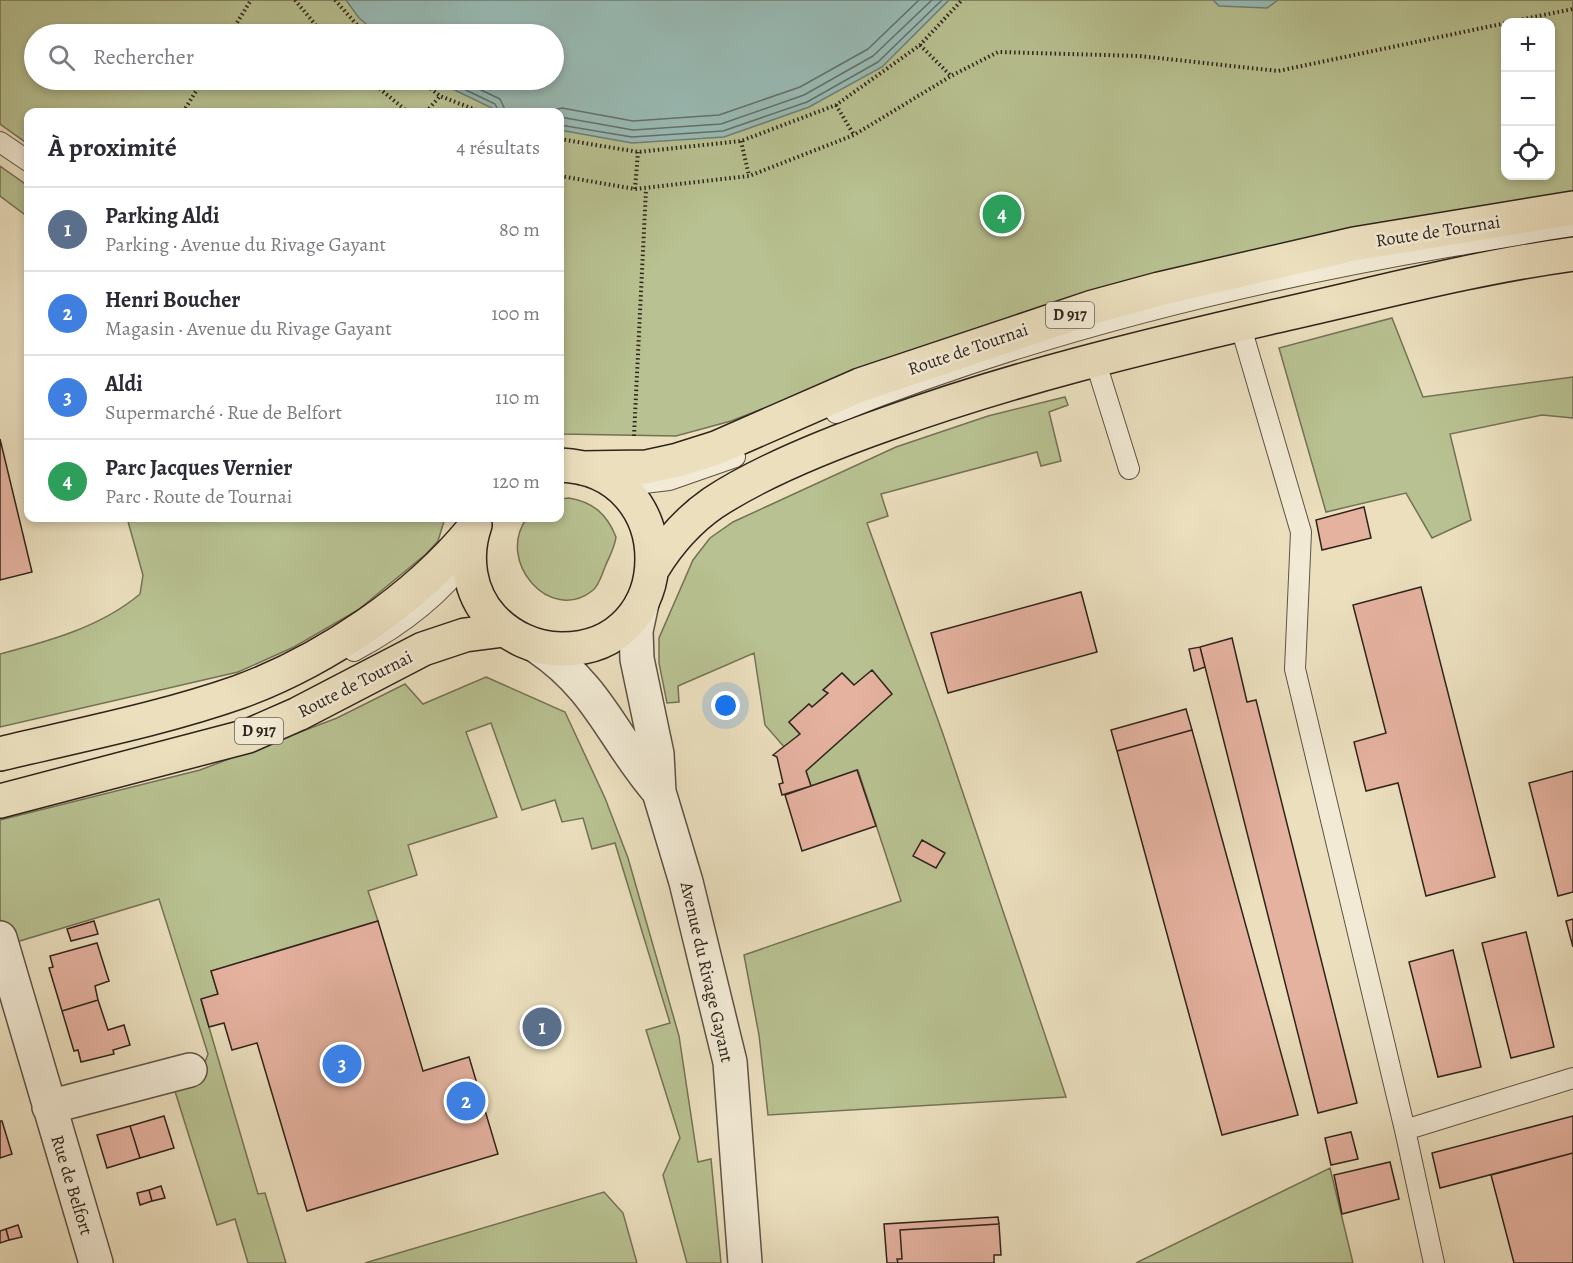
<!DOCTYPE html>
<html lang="fr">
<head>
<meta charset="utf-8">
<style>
	body { margin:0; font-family:Alegreya,serif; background:#f7f7f7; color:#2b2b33 }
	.controls { position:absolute; right:18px; top:18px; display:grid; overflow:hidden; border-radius:12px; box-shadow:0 3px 9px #0003 }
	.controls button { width:54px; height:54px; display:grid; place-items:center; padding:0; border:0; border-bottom:2px solid #e1e1e2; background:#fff; color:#2b2b33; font:30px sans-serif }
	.you { position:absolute; left:726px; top:706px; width:21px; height:21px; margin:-15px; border:4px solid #fff; border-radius:50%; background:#1a73e8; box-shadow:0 0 0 9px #1a73e833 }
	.badge { display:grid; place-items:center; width:39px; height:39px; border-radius:50%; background:#1a73e8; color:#fff; font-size:20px; font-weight:700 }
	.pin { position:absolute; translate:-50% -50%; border:3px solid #fff; box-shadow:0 2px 6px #0006 }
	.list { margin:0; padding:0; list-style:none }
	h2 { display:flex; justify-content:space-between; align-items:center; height:78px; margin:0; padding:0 24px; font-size:26px }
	h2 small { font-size:20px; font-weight:400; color:#7c7c81 }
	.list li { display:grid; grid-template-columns:39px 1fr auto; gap:18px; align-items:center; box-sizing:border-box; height:84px; padding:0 24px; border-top:2px solid #e1e1e2 }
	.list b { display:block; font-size:22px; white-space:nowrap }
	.list p { margin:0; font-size:20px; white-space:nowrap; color:#7c7c81 }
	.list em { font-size:20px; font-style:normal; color:#7c7c81 }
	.icon { flex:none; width:33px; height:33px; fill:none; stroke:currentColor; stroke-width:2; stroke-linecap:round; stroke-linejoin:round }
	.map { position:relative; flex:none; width:1573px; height:1263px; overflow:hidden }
	.search { position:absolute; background:#fff; box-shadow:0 3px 9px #0003; left:24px; top:24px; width:540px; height:66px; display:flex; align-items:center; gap:15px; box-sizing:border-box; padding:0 21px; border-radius:33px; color:#7c7c81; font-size:22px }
	.panel { position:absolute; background:#fff; box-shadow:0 3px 9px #0003; left:24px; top:108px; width:540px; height:414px; border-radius:12px }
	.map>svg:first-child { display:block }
	.green { fill:#b8c191; stroke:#747256; stroke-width:1.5; fill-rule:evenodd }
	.water { fill:#99bcb7; stroke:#6f7f79; stroke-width:1.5 }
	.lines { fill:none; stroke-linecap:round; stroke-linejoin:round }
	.shore { stroke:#64706a; stroke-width:1.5 }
	.building { fill:#e5b2a0; stroke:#2f241c; stroke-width:1.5 }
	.service-casing { stroke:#5e5344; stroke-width:22 }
	.minor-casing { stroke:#5e5344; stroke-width:36 }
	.primary-casing { stroke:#2f241c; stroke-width:36 }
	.path { stroke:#2f241c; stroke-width:4; stroke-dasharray:1.5 3; stroke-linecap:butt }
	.service { stroke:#f2ead5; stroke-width:20 }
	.minor { stroke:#f2ead5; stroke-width:33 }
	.primary { stroke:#ebdfbe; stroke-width:33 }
	.labels { text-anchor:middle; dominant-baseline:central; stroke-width:5; stroke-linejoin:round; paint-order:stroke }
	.shield { fill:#f2ead5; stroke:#6a5f54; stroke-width:1.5 }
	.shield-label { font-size:16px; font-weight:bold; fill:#2f241c }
	.street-label { font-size:18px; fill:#2f241c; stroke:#f2ead5 }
</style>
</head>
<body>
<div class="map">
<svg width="1573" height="1263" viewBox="0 0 1573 1263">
	<rect width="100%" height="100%" fill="#ebdfbe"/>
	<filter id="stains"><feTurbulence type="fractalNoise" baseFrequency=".00333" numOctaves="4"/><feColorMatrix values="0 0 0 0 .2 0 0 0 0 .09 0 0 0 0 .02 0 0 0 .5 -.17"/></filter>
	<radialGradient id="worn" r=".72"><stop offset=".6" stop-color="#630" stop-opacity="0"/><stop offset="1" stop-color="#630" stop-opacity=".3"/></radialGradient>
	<path class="green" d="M0 0H1573V192L946 339 731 421 676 436 560 434V112H28V144L0 124ZM1506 22H1550V176H1506ZM34 34H554V80H34Z
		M0 166 28 186V217L0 196Z
		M1392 318 1423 397 1573 377V418L1542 415 1450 434 1471 520 1432 538 1406 493 1326 512 1279 348Z
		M1065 397 1068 405 1049 412 1061 461 1041 466 1037 452 881 494 888 516 867 523 943 734 1066 1097 768 1115 759 1035 744 955 901 901 858 770 811 786 806 771 854 685 842 673 824 689 828 694 812 707 809 704 789 722 800 734 785 748 765 725 754 653 678 686 679 702 667 703 659 663V638L693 560 710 538 733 522 896 447 988 416Z
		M569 498C593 502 607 514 616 537 615 547 609 557 605 567 602 574 599 586 592 591 550 624 495 561 527 518H560V499Z
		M127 518H445L438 541 426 554 358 610 294 647 238 672 0 727V654C49 641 101 627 140 594L143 575Z
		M486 677 565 712 605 798 628 858 679 1036 698 1162 711 1159 721 1263H687L663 1175 680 1138 646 1030 670 1023 615 843 592 849 583 818 562 822 555 800 522 810 491 723 466 732 497 817 408 845 417 875 368 891 378 921 211 971 218 994 201 1000 258 1194 265 1193 286 1263H248L235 1219 217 1225 173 1085 200 1076 208 1054 159 899 13 943 0 919V820L200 770 337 718 405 684 423 704Z
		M1330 1168 1353 1263H1136Z
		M604 1192 623 1213 637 1263H365Z"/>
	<path class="water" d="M346 0H949L882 67 809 107 724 137 632 143 560 130V112H500L434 80H554V34H378L359 18Z
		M1213 0H1278L1267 8 1219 6Z"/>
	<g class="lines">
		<path class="shore" d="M445 80 495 104 499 112
			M460 80 500 99 506 112
			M547 112 562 108 633 121 719 115 800 87 868 49 919 0
			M560 117 633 130 721 124 804 95 873 56 932 0
			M560 125 632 137 723 131 807 102 878 62 942 0"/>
	</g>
	<path class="building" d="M0 439 32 572 0 580Z
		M1364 507 1371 538 1322 550 1316 520Z
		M1421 587 1495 877 1426 896 1398 783 1366 791 1354 742 1386 733 1353 605Z
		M1081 592 1097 652 948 693 931 633Z
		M1232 638 1247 702 1256 700 1357 1103 1318 1113 1200 647Z
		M1200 647 1205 667 1194 671 1189 649Z
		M872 670 892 694 806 771 811 786 782 795 779 784 783 783 777 757 773 755 800 734 789 722 809 704 812 707 828 693 823 690 842 673 854 685Z
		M1186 709 1192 730 1117 751 1111 730Z
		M1192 730 1298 1115 1222 1135 1117 751Z
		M857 770 876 826 802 851 785 795Z
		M1573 771V892L1558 896 1529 783Z
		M922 840 945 853 936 868 913 856Z
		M1573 919V947L1566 921Z
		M94 921 98 934 71 941 67 929Z
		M378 921 423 1071 469 1057 498 1154 307 1211 257 1043 232 1050 224 1023 209 1027 201 999 218 994 211 971Z
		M1526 932 1554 1047 1511 1058 1482 943Z
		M97 943 109 981 95 986 98 1000 62 1011 49 968 53 967 50 956Z
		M1453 950 1481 1067 1438 1077 1409 962Z
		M98 1000 108 1030 124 1025 130 1045 113 1050 114 1054 81 1062 78 1050 74 1051 62 1011Z
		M164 1116 174 1148 140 1158 130 1126Z
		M1573 1116V1153L1440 1188 1432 1153Z
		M0 1121H2L12 1154 0 1158Z
		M130 1126 140 1158 107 1168 97 1135Z
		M1351 1132 1358 1159 1331 1165 1325 1138Z
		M1573 1153V1263H1514L1491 1175Z
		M1390 1162 1399 1199 1342 1214 1334 1175Z
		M161 1186 165 1198 152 1201 149 1190Z
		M149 1190 152 1201 140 1205 137 1193Z
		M998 1217 999 1224 900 1230 902 1259H897L898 1263H887L884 1224Z
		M999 1224 1001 1255H994V1263H898L897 1259H902L900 1230Z
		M18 1225 22 1237 9 1240 6 1229Z
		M6 1229 9 1240 0 1243V1231Z"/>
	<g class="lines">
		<g class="service-casing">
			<path id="service" d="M0 142 28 161
				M1240 324 1301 532 1295 669 1405 1130 1434 1263
				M1095 360 1129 469
				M836 413C1032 334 1239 283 1448 247 1490 240 1531 232 1573 226
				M619 486 669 480 735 457
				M354 651C397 628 441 596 469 556
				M1405 1130 1573 1078"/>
		</g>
		<g class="minor-casing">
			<path id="minor" d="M642 603 636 631 637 659 657 754 659 792 686 882 730 1062 745 1263
				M538 647C600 689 613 739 659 792
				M0 938 96 1263
				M49 1107 190 1070"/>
		</g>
		<g class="primary-casing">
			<path id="primary" d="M582 468 646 467 678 460 716 448 860 385 1093 307 1159 289 1354 244 1573 208
				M475 525C464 557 469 593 492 618 510 637 535 649 561 649 682 650 683 469 560 465
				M653 568C669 542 687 521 713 503 763 470 832 443 889 423 1014 378 1142 347 1272 317 1372 295 1471 268 1573 254
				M0 754C79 735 162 719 239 692 324 661 416 599 473 529
				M0 801 248 736 298 714 423 649 465 635 504 630"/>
		</g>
		<path class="path" d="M295 0 323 34
			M335 0 365 34
			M1509 22 1573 9
			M230 34 251 0
			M352 34 358 29
			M920 45 951 76
			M369 80 408 112
			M420 80 440 96 481 112
			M836 105 854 135
			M183 112 203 80
			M426 112 440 96
			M560 139 638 152 741 141 836 105 920 45 962 0
			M741 141 749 176
			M560 176 635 189 749 176 854 135 951 76 998 52 1140 56 1278 71 1506 23
			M635 189 638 152
			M634 436 646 189"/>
		<use href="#service" class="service"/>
		<use href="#minor" class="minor"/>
		<use href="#primary" class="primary"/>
	</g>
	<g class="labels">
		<g class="shield">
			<rect x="1046" y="302" width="48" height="26" rx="4.5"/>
			<rect x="235" y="718" width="48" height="26" rx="4.5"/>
		</g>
		<g class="shield-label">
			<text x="1070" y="315">D 917</text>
			<text x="259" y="731">D 917</text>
		</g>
		<g class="street-label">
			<text transform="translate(1438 231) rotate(-9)">Route de Tournai</text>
			<text transform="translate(968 349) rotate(-19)">Route de Tournai</text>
			<text transform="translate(355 684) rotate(-27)">Route de Tournai</text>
			<text transform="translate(707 972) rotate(77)">Avenue du Rivage Gayant</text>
			<text transform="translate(72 1185) rotate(73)">Rue de Belfort</text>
		</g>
	</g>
	<rect width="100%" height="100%" filter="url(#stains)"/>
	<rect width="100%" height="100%" fill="url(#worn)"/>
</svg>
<div class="controls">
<button>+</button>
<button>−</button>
<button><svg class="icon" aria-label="locate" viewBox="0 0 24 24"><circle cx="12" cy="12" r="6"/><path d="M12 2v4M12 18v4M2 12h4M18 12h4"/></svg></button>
</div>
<div class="you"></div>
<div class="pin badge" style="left:542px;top:1027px;background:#5c6f8a">1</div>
<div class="pin badge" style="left:466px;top:1101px;background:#3f7fe0">2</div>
<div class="pin badge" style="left:342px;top:1064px;background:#3f7fe0">3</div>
<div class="pin badge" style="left:1002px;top:214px;background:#2e9e5b">4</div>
<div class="search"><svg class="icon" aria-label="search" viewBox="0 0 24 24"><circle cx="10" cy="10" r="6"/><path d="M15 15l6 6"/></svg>Rechercher</div>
<section class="panel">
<h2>À proximité<small>4 résultats</small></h2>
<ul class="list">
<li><span class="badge" style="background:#5c6f8a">1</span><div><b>Parking Aldi</b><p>Parking · Avenue du Rivage Gayant</p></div><em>80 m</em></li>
<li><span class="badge" style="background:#3f7fe0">2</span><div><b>Henri Boucher</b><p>Magasin · Avenue du Rivage Gayant</p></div><em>100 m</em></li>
<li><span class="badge" style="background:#3f7fe0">3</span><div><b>Aldi</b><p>Supermarché · Rue de Belfort</p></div><em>110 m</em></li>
<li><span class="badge" style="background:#2e9e5b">4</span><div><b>Parc Jacques Vernier</b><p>Parc · Route de Tournai</p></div><em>120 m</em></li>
</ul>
</section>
</div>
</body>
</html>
